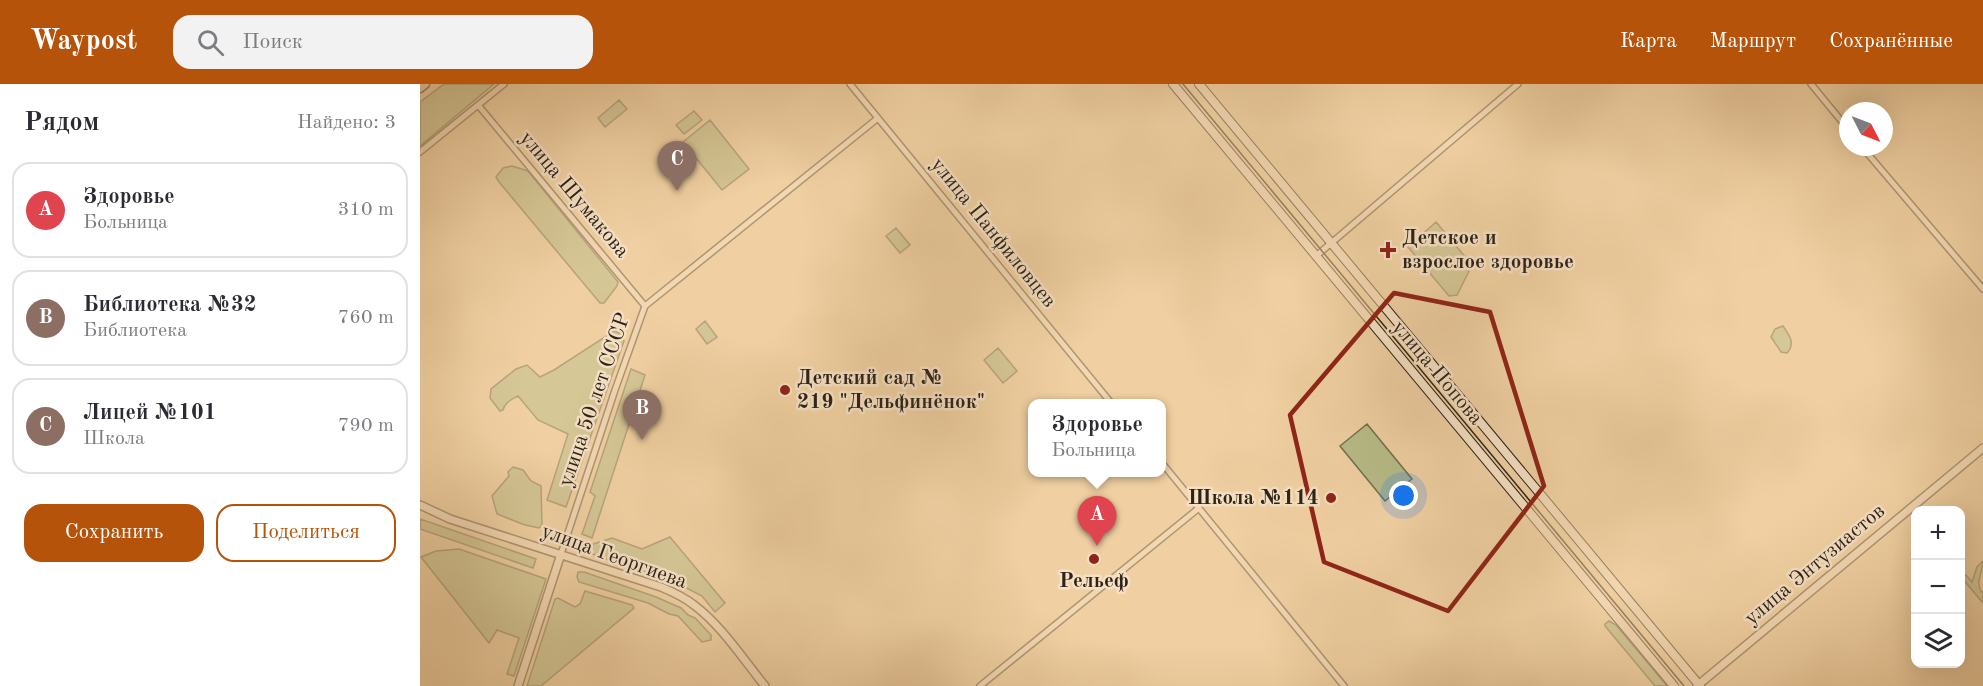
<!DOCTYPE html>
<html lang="ru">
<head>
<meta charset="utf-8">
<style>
	body { margin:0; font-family:"Old Standard TT",serif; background:#f2f2f3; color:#2b2b33 }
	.controls { position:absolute; right:18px; bottom:18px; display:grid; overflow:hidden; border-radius:12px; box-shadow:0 6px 24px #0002 }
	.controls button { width:54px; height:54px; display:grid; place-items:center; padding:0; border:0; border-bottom:2px solid #e1e1e2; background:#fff; color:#2b2b33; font:30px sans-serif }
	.compass { position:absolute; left:1419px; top:18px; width:54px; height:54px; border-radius:50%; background:#fff; box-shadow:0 6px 24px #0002; rotate:132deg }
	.you { position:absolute; left:984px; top:412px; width:21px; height:21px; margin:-15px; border:4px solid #fff; border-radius:50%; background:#1a73e8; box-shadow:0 0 0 9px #1a73e833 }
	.badge { display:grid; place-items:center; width:39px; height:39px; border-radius:50%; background:#b45309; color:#fff; font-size:20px; font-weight:700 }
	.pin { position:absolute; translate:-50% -50px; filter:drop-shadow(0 2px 3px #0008) }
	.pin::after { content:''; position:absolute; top:32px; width:21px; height:18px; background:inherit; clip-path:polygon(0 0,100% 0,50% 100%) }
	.popup { position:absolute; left:608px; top:315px; width:138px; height:78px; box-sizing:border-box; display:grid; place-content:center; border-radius:12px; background:#fff; filter:drop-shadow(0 2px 4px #0005); font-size:20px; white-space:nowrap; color:#7c7c81 }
	.popup b { font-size:22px; color:#2b2b33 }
	.popup::after { content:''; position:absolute; left:50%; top:100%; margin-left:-12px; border:12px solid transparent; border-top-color:#fff }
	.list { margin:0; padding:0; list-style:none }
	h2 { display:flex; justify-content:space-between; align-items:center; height:78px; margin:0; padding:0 24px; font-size:26px }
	h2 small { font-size:20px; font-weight:400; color:#7c7c81 }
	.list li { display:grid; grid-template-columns:39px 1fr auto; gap:18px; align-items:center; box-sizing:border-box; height:96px; margin:0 12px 12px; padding:0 12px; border:2px solid #e1e1e2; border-radius:18px }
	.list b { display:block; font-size:22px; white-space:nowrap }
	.list p { margin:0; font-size:20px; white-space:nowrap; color:#7c7c81 }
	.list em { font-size:20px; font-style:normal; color:#7c7c81 }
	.actions { display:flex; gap:12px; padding:18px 24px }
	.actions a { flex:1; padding:14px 0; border:2px solid #b45309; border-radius:18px; text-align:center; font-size:21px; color:#b45309 }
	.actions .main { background:#b45309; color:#fff }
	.icon { flex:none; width:33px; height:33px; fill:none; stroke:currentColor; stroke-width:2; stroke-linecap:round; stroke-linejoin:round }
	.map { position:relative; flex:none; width:1563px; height:602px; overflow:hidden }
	header { display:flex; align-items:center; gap:36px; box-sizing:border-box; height:84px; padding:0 30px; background:#b45309; color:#fff }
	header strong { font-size:28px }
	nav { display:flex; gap:33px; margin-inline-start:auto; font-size:21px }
	.search { width:420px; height:54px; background:#f2f2f3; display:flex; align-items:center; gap:15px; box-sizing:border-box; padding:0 21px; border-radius:18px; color:#7c7c81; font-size:22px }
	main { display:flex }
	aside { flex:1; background:#fff }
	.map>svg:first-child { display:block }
	.green { fill:#b7bc88; stroke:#726f50; stroke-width:1.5 }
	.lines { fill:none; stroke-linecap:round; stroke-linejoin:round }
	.minor-casing { stroke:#5d4e3c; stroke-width:8 }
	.tertiary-casing { stroke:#5d4e3c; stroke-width:10 }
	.secondary-casing { stroke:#2c2219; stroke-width:10 }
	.primary-casing { stroke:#2c2219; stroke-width:11 }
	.minor { stroke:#f5e0c3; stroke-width:5 }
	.tertiary { stroke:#f5e0c3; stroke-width:7 }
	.secondary { stroke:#f5e0c3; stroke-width:8 }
	.primary { stroke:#f0d0a3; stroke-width:8 }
	.tram { stroke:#2c2219; stroke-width:1.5 }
	.marked { fill:none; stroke:#8f2418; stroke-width:4.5; stroke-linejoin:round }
	.poi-dot { fill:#8f2418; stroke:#f5e0c3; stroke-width:2 }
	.labels { text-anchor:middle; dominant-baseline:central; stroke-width:5; stroke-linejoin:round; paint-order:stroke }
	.street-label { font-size:21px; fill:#2c2219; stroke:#f5e0c3 }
	.poi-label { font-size:21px; font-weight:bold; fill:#2c2219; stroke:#f5e0c3; text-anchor:start }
</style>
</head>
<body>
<header>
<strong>Waypost</strong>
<div class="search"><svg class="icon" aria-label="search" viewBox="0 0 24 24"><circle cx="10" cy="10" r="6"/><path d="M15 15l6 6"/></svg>Поиск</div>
<nav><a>Карта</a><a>Маршрут</a><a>Сохранённые</a></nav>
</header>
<main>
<aside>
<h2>Рядом<small>Найдено: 3</small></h2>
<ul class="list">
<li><span class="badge" style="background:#e0444e">A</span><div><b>Здоровье</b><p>Больница</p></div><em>310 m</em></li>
<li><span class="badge" style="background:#8d6e63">B</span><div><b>Библиотека №32</b><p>Библиотека</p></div><em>760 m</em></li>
<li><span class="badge" style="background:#8d6e63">C</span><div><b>Лицей №101</b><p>Школа</p></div><em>790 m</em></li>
</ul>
<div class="actions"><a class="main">Сохранить</a><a>Поделиться</a></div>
</aside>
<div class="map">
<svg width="1563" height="602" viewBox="0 0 1563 602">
	<rect width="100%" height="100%" fill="#f0d0a3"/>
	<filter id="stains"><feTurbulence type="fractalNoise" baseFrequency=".00333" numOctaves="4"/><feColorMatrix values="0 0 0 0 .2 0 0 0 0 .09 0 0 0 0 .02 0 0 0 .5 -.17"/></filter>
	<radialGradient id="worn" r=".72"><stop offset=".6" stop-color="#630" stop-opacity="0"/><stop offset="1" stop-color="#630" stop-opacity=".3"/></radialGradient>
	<path class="green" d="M24 0H74L0 62V18Z
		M199 16 207 25 185 43 178 34Z
		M274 27 282 36 264 50 256 41Z
		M290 36 329 85 302 106 263 58Z
		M92 82 108 87 198 198 197 202 184 219H180L79 98 76 93 83 84Z
		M1016 138 1052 181 1037 211 1029 212 988 163Z
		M476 144 490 161 480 169 466 152Z
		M285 237 297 253 287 260 276 245Z
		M1363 242C1369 251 1376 259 1367 269L1361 268 1351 253 1355 245Z
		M194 247 202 250 204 257 146 423 127 416 148 350 118 336 98 312C91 316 85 318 83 326L80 327 70 314 71 305 96 285 107 281 120 293 134 286Z
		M578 264 597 287 583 299 564 276Z
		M211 285 225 291 172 454 162 450 175 412 170 408Z
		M947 340 992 395 965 417 920 362Z
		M93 383 103 386 111 397 121 402 122 441 119 444 105 441 77 430 72 412 89 392 88 388Z
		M0 435 116 475 113 484 0 445Z
		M250 453 305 519 295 528 282 512 255 498 169 469 173 460 192 454 222 465Z
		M39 465 126 495 94 592 87 590 99 554 77 546 69 559 1 473 16 467Z
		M1563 477C1563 490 1555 495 1561 508L1563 507V519L1542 494 1546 491 1552 498 1557 483Z
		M158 488H164L236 513 261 524 268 531 275 534 291 551V556L282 558 258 532 249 530 228 519 159 498 157 493Z
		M165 507 212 521 214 524 121 602H107L135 515 138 514 155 523 160 520Z
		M1189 537 1196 541 1247 602H1235L1185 542V540Z"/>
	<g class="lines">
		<g class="minor-casing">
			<path id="minor" d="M430 0 692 320
				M1391 0 1428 45
				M58 21 225 222
				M1442 63 1563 205
				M0 68 84 0
				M896 172 1098 0
				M742 379 924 602
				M141 470 195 306 225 222 458 34
				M560 602 779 424"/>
		</g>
		<g class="tertiary-casing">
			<path id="tertiary" d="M0 421 30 435 241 503C253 508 264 513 274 521 302 542 323 575 345 602
				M98 602 141 470
				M1277 602 1563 364"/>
		</g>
		<g class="secondary-casing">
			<path id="secondary" d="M753 0 1254 602
				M779 0 1280 602"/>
		</g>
		<g class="primary-casing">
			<path id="primary" d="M0 4 5 0"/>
		</g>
		<use href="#minor" class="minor"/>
		<use href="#tertiary" class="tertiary"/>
		<use href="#secondary" class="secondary"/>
		<use href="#primary" class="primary"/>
		<path class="tram" d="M763 0 1264 602"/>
	</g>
	<path d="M0 0H1563V602H0ZM974 209 1070 228 1124 402 1028 527 904 478 870 331Z" fill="#f0d0a3" fill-opacity=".55" fill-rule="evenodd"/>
	<path class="marked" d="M974 209 1070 228 1124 402 1028 527 904 478 870 331Z"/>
	<g class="poi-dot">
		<path d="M965 157h6v6h6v6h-6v6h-6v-6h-6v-6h6z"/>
		<circle cx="365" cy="306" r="6"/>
		<circle cx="911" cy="414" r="6"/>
		<circle cx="674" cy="475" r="6"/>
	</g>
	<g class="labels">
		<g class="street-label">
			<text transform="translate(154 111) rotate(50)">улица Шумакова</text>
			<text transform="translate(573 149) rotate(51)">улица Панфиловцев</text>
			<text transform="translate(1017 289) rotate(50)">улица Попова</text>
			<text transform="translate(175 316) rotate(-71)">улица 50 лет СССР</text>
			<text transform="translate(194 473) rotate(20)">улица Георгиева</text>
			<text transform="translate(1395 481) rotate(-40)">улица Энтузиастов</text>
		</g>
		<g class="poi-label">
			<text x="982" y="154">Детское и<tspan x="982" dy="24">взрослое здоровье</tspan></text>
			<text x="377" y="294">Детский сад №<tspan x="377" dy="24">219 "Дельфинёнок"</tspan></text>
			<text x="899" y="414" text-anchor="end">Школа №114</text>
			<text x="674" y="497" text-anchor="middle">Рельеф</text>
		</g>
	</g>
	<rect width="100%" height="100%" filter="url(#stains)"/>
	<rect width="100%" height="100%" fill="url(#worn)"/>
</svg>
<div class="controls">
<button>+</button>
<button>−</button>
<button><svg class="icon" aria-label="layers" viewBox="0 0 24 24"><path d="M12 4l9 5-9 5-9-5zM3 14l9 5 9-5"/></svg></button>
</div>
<svg class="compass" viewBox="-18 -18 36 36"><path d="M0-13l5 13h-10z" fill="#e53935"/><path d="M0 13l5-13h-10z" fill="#7c7c81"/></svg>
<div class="you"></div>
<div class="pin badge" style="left:677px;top:462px;background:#e0444e">A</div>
<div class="popup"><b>Здоровье</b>Больница</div>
<div class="pin badge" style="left:222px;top:356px;background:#8d6e63">B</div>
<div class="pin badge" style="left:257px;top:107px;background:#8d6e63">C</div>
</div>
</main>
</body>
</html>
